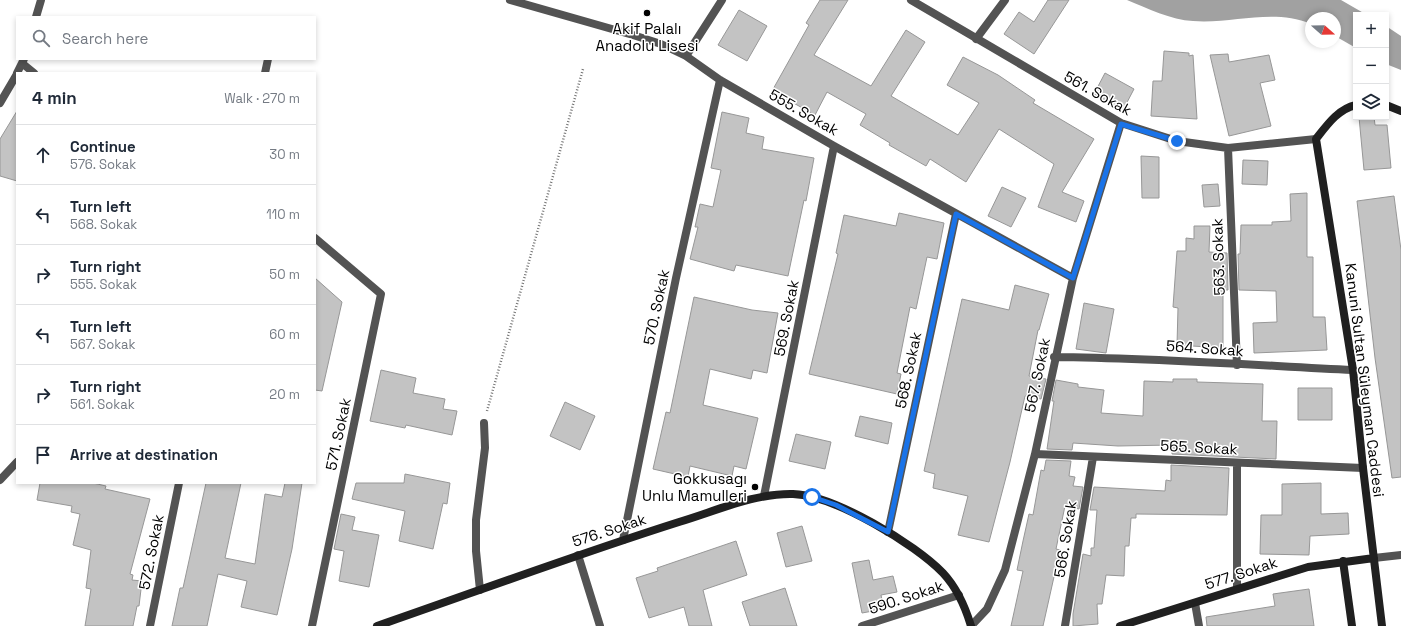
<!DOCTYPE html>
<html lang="en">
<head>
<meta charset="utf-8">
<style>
	body { margin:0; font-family:"Space Grotesk",sans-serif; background:#f2f2f3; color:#1f2937 }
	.controls { position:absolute; right:12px; top:12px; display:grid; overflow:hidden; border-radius:0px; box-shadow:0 2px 6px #0003 }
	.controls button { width:36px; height:36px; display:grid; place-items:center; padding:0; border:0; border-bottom:1px solid #e0e1e3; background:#fff; color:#1f2937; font:20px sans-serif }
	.compass { position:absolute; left:1305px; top:12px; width:36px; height:36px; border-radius:50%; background:#fff; box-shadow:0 2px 6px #0003; rotate:110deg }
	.stop { position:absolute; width:12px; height:12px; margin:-9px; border:3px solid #1a73e8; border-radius:50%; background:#fff }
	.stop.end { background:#1a73e8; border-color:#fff; box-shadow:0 1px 4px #0008 }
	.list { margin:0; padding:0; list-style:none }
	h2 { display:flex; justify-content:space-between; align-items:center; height:52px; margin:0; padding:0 16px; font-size:17px }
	h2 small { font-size:13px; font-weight:400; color:#747a83 }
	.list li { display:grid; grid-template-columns:26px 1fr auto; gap:12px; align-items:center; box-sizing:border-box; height:60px; padding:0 16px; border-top:1px solid #e0e1e3 }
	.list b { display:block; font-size:15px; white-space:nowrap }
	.list p { margin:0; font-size:13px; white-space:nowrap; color:#747a83 }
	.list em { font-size:13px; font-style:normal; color:#747a83 }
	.icon { flex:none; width:22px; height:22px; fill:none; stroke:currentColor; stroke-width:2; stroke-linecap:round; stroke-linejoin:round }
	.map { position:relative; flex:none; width:1401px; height:626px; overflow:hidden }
	.search { position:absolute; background:#fff; box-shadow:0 2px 6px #0003; left:16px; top:16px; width:300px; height:44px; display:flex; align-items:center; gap:10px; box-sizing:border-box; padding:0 14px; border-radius:0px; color:#747a83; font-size:15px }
	.panel { position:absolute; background:#fff; box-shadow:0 2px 6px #0003; left:16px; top:72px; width:300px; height:412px; border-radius:0px }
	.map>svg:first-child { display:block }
	.water { fill:#a1a1a1 }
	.building { fill:#c3c3c3; stroke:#979797 }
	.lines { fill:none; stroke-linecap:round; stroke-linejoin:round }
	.path { stroke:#757575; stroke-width:2.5; stroke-dasharray:1 2; stroke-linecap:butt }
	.lane { stroke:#535353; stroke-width:8 }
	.street { stroke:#535353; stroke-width:8 }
	.secondary { stroke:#202020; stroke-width:8 }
	.route { stroke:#1a73e8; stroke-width:5 }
	.poi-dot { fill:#000; stroke:#fff; stroke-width:1.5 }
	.labels { text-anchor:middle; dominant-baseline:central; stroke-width:3; stroke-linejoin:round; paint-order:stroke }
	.poi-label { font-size:15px; fill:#000; stroke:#fff }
	.street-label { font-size:15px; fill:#000; stroke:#fff }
</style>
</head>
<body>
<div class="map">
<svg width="1401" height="626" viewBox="0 0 1401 626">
	<rect width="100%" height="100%" fill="#fff"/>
	<path class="water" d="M1127 0H1341L1367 15H1356V48L1335 36V18H1311V24C1273 8 1233 24 1193 21 1171 20 1147 8 1127 0Z
		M1386 26 1401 36V70L1386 64Z"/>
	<path class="building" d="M820 0H848L814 55 871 86 906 30 925 42 891 96 958 135 979 103 947 85 963 57 998 75 1035 100 1033 103 1094 139 1062 192 1084 201 1076 222 1038 207 1054 164 999 129 966 182 930 159 926 166 889 145 890 143 860 125 866 114 827 92 815 115 772 91 809 25 806 23Z
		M1048 0H1069L1034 54 1004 34 1019 12 1034 22Z
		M739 10 767 26 747 61 718 45Z
		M1164 51 1189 53V56L1193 55 1197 119 1151 116 1153 81H1162Z
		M1228 54 1229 62 1269 55 1275 80 1260 83 1271 126 1229 136 1210 55Z
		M1105 73 1134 89 1123 110 1094 94Z
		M17 111V181L0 176V139Z
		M722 112 749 118 746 133 764 137 762 149 814 158 806 201 804 200 788 276 736 265 734 271 690 259 698 227H695L700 204 713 207 721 170 711 168Z
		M1359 117H1374L1375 125H1387L1391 168 1364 170Z
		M1141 156 1159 157V198H1142Z
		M1243 160 1268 161 1267 185 1242 184Z
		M1218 184 1220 206 1204 207 1202 185Z
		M1002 187 1026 198 1011 227 988 216Z
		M1307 193V257H1313V317H1325L1327 350 1254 353 1253 323 1277 322 1276 291 1239 290 1238 254H1240L1241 225H1272V222L1291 221 1290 194Z
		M1394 196 1401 250V477L1392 478 1375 358 1357 201Z
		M899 213 944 223 937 259 927 257 916 309 910 307 897 373 901 374 897 394 809 374 838 254 836 253 844 215 896 226Z
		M1194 226H1210L1209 252 1227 253 1228 290H1223V348L1177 345 1178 308 1173 307 1177 251H1186V238L1194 239Z
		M315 278 342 302 322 391 315 390Z
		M1015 285 1049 294 1039 330H1038L1029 376 1046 379 1041 399 1025 396 1010 462 989 542 958 535 968 496 933 488 935 474 924 471 962 299 1009 310Z
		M694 297 752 310 778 313 767 373 753 370 751 379 710 369 703 405 758 418 746 469 734 466 732 476 690 466 688 477 653 469 666 412 670 413Z
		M1084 303 1114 309 1106 353 1076 349Z
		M381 370 416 378 413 393 445 399 443 409 457 411 452 435 406 425 405 428 370 421Z
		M1173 379H1197V382L1263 384 1262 421H1277L1276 459 1172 454V445L1118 446 1073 443 1072 450 1047 449 1054 401H1052L1056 380 1078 384V387L1104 390 1101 413 1143 416 1144 381 1173 382Z
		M1298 388H1332V420H1298Z
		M565 402 595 416 580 450 550 436Z
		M860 416 892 423 888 444 855 436Z
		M796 434 831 442 825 469 789 461Z
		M1046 460 1071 461 1069 476 1075 477 1073 486 1083 487 1079 509 1065 506 1056 549 1060 550 1043 626H1011L1023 571 1017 570 1023 541 1029 514 1033 515 1041 470 1044 471Z
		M1171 465 1229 468 1227 515 1136 514V518H1131L1129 546H1125L1124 576 1106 575 1102 604H1097L1098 624 1073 626V614L1083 554 1091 556V548H1094L1097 510H1090L1094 487 1165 491 1166 480 1171 481Z
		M405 474 450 483 447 504 443 503 433 549 399 541 405 511 352 499 356 483H404Z
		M40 483H93L106 486 105 489 150 499 130 574 133 575 132 580 142 581 139 606H137L133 626H85L91 589 86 588 91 550 73 545 80 514 71 512 72 506 37 500Z
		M206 483H241L225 558 255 564 265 494 282 497 285 483H302L292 549 277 615 241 607 247 581 218 574 207 626H172L180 588H183Z
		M1321 483V514L1348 513 1349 534 1310 536 1309 555 1260 554 1261 515H1282V484Z
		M341 514 355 517 352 530 379 535 369 587 339 581 344 551 334 549Z
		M802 526 812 561 786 567 777 533Z
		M736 541 747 575 703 590 712 626H689L684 607 649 618 636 578 658 571 657 568Z
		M869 560 873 580 893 576 897 592 881 595 884 609 862 613 852 563Z
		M785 588 797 626H750L742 602Z
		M1309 589 1314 626H1207L1206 617 1275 606 1273 594Z"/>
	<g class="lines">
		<path class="path" d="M487 411 583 69"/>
		<path class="lane" d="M23 64 34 73"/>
		<path class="street" d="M510 0 633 35 661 44 686 56 720 80 834 146 1073 278
			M911 0 1121 123 1177 141 1228 148 1316 139
			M36 17 41 0
			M976 39 1005 0
			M686 56 722 0
			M17 73 24 59
			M265 73 268 59
			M0 103 17 74
			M1228 148 1237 365
			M1054 357C1154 358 1253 365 1353 370
			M1035 454 1363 468
			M0 480 17 462
			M764 496 834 146
			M888 532 956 214
			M623 540 676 278 720 80
			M578 555 600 626
			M1374 558 1401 555
			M1237 589V463
			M480 590 476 551V520L485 448 484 423
			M1195 603 1199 626
			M150 626 179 483
			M312 626 381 294 315 238
			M862 626 959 595
			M971 626 987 609 1005 570 1035 454 1073 278 1121 123
			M1065 626 1093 457"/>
		<path class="secondary" d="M1356 105C1338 109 1327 125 1316 139L1353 370 1363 468 1382 626
			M1386 105 1401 111
			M1343 561 1352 626
			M377 626C478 591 578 554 679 522 716 511 755 493 793 494 834 495 915 544 943 573 957 588 965 606 971 626
			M1120 626 1308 567 1374 558"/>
	</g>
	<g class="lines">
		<path class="route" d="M812 497 836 505 888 532 956 214 1073 278 1121 124 1177 141"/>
	</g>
	<g class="poi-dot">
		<circle cx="647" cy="13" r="4"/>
		<circle cx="755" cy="487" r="4"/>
	</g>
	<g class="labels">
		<g class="poi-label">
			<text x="647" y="28">Akif Palalı<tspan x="647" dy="17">Anadolu Lisesi</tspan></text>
			<text x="747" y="478" text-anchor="end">Gokkusagı<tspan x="747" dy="17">Unlu Mamulleri</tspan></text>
		</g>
		<g class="street-label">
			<text transform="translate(1098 93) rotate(29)">561. Sokak</text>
			<text transform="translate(804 112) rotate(30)">555. Sokak</text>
			<text transform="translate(1218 257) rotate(-92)">563. Sokak</text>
			<text transform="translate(656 307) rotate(-78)">570. Sokak</text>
			<text transform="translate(786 318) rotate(-79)">569. Sokak</text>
			<text transform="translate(1205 348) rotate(4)">564. Sokak</text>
			<text transform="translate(908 370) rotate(-78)">568. Sokak</text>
			<text transform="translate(1037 375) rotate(-78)">567. Sokak</text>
			<text transform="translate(1365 380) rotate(83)">Kanuni Sultan Süleyman Caddesi</text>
			<text transform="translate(338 434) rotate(-78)">571. Sokak</text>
			<text transform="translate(1199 447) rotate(3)">565. Sokak</text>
			<text transform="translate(609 530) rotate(-18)">576. Sokak</text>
			<text transform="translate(1065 539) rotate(-81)">566. Sokak</text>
			<text transform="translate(151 552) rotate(-79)">572. Sokak</text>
			<text transform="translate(1241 573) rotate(-18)">577. Sokak</text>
			<text transform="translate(906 597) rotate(-18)">590. Sokak</text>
		</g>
	</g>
</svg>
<div class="controls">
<button>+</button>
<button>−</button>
<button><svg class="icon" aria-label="layers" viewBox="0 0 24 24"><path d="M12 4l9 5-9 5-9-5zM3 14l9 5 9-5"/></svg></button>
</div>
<svg class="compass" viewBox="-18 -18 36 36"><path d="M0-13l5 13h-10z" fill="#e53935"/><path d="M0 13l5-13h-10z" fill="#747a83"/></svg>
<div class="stop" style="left:812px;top:497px"></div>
<div class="stop end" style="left:1177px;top:141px"></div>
<div class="search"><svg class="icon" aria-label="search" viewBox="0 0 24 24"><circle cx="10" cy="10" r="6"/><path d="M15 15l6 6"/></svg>Search here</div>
<section class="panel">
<h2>4 min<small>Walk · 270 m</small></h2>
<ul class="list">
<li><svg class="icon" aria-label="ahead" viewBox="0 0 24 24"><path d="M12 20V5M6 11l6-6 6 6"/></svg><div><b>Continue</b><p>576. Sokak</p></div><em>30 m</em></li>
<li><svg class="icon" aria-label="left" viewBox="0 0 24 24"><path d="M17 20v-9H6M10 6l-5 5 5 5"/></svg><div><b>Turn left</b><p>568. Sokak</p></div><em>110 m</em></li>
<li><svg class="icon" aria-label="right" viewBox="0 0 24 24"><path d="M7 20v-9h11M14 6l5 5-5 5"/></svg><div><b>Turn right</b><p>555. Sokak</p></div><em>50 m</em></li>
<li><svg class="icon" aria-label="left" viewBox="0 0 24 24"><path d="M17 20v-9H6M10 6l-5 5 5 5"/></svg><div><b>Turn left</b><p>567. Sokak</p></div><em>60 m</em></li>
<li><svg class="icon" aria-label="right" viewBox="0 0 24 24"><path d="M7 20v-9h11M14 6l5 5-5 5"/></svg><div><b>Turn right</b><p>561. Sokak</p></div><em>20 m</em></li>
<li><svg class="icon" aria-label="arrive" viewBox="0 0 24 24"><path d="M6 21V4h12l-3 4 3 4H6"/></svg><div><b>Arrive at destination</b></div></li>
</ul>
</section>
</div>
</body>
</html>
